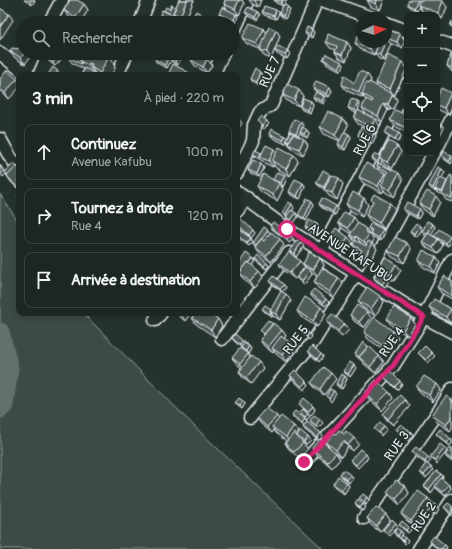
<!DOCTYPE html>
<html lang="fr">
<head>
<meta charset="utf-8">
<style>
	body { margin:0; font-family:Pangolin,sans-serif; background:#29322f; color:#f1f3f6 }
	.controls { position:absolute; right:12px; top:12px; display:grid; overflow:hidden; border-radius:8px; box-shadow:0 2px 6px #0003 }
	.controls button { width:36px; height:36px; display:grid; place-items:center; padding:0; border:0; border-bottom:1px solid #3a4340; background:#1c2622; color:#f1f3f6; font:20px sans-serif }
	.compass { position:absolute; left:356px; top:12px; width:36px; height:36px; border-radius:50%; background:#1c2622; box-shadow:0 2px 6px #0003; rotate:86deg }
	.stop { position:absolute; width:12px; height:12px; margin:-9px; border:3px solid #db2777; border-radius:50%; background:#fff }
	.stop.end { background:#db2777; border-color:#fff; box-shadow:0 1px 4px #0008 }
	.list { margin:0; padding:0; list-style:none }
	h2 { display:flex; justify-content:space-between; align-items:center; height:52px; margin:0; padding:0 16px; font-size:17px }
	h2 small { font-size:13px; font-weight:400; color:#a0a5a5 }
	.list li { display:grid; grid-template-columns:26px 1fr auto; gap:12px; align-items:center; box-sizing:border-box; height:56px; margin:0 8px 8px; padding:0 8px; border:1px solid #3a4340; border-radius:8px }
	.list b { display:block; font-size:15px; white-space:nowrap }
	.list p { margin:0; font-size:13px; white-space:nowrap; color:#a0a5a5 }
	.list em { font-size:13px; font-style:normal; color:#a0a5a5 }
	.icon { flex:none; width:22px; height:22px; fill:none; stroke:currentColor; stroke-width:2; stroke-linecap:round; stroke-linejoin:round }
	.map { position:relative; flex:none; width:452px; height:549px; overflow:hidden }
	.search { position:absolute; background:#1c2622; box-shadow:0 2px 6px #0003; left:16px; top:16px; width:224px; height:44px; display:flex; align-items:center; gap:10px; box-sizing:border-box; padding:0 14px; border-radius:22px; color:#a0a5a5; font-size:15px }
	.panel { position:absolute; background:#1c2622; box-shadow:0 2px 6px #0003; left:16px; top:72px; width:224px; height:244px; border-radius:8px }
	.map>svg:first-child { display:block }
	.green { fill:#3e4b47; stroke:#939ea0 }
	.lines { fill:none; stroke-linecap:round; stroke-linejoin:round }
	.river { stroke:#636f6d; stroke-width:19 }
	.street-casing { stroke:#e8f1f8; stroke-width:15 }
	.street { stroke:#26332d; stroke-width:12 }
	.wall { fill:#454f4d; stroke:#e8f1f8 }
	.shaded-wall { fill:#38403e; stroke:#e8f1f8 }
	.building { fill:#505c59; stroke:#e8f1f8 }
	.route { stroke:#db2777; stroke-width:5 }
	.labels { text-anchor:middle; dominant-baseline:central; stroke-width:3; stroke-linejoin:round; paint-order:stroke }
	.street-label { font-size:13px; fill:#e8f1f8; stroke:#26332d }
</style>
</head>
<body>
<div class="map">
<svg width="452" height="549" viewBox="0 0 452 549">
	<rect width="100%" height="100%" fill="#26332d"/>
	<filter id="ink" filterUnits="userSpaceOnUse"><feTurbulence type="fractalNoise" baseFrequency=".025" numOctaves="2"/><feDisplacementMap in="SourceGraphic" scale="8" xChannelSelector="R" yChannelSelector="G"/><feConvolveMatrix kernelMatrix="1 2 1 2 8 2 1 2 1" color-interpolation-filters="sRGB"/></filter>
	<g filter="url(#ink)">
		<path class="green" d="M0 194 19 223V313H83L195 427 323 549H0Z"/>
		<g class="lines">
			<path class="river" d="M0 332 9 368 4 405 0 409"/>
			<g class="street-casing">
				<path id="street" d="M322 0 372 18
					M49 23 62 0
					M140 23 149 0
					M386 23 407 31
					M233 33 248 0
					M437 41 452 46
					M0 53 27 75
					M25 74 34 53
					M117 75 127 53
					M213 75 223 53
					M0 139 10 157 19 167
					M437 148 452 118
					M237 173 253 141 254 125 260 112 271 105 317 0
					M237 192 287 229 424 317 452 332
					M237 211 247 198
					M322 250 386 129 407 84
					M365 279 434 153
					M155 320 161 313
					M222 339 289 253
					M250 418 313 342 356 274
					M304 462 393 366 424 317 452 260
					M364 518 439 411 452 389
					M419 549 452 500"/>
			</g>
			<use href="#street" class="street"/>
		</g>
		<path class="wall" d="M24 0H35L32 5Z
			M179 0H194L184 22 182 21 183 23H168L164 21 160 15 164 11 176 7Z
			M225 0H242L244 4 239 15 236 14 238 17 236 23 221 17 219 14 227 10 224 4Z
			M249 0H261L258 7 252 4Z
			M274 0H287L284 5 288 7 290 10 285 19 281 16 279 13 283 6 276 3Z
			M367 0H384L380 10 371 7Z
			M84 4 88 10 80 23H78L68 16 64 10Z
			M407 4 447 7 442 19 437 17V15H432L422 11 419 6 417 11 409 7Z
			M276 10 279 13 276 19 264 15 262 12Z
			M245 12 260 15 257 20 247 15Z
			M264 29 267 33 276 30 280 36 271 59 264 56 260 49 247 44 242 38Z
			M386 29 400 34 405 41 402 48 391 44 384 61 379 59 375 53 374 55 360 49 355 43 362 42H386Z
			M314 32 312 38 307 36 305 33Z
			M326 42H347L351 48 346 61 339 58 335 52 336 50 330 48Z
			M18 49 25 64 14 57 10 51Z
			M275 51 290 54 287 59 277 54Z
			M452 52V72L447 66Z
			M70 53H110L115 68 111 75H81L84 69 72 63 68 57Z
			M174 53 178 65 173 63 171 60 167 68 157 63 155 60 171 59Z
			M185 53H198L207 59 212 65 207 73 195 66 191 60 192 59 188 57Z
			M43 55H59L62 59 55 66 45 58Z
			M323 59 342 62 344 65 341 71 326 63Z
			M402 62 407 68 394 96V95L397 100 393 110 390 109 389 111 388 110 382 122 366 114 362 108 366 100 364 97V98L347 91 342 85 354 83 367 74 371 80 370 83 378 87 376 83Z
			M260 72 262 75 258 86 252 82 250 79Z
			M0 79 9 99 0 91Z
			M313 88 332 91 329 97 315 91Z
			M452 94V107L449 115 439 110 437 108V98Z
			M283 95 303 96 299 106 287 101Z
			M313 97 326 99 324 104 315 100Z
			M311 101 313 104 310 113 302 110 300 107Z
			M360 105 358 110 380 126 376 133 358 124 354 118 356 113 351 111 348 108Z
			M407 113V133L395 126 390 120Z
			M343 119 348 125 340 141 324 134 320 127Z
			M303 125 298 136 308 145 303 155 293 150 287 141 285 144 271 137 269 134 285 136 287 138 290 133 289 130Z
			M300 132 309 133 307 138 302 135Z
			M374 133 376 136 372 144 360 138 358 135Z
			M385 133H399L401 136 398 142 387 136Z
			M349 134 351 137 345 150 340 148 338 144Z
			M397 146 401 152 392 169 384 164 382 161 380 164 403 180 394 197 385 192 384 190 382 193 363 183 359 177 380 171 377 166 378 164 374 161 372 158 380 156Z
			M274 149 277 152 298 161 290 176 276 168 274 165 273 167 264 163 263 161 255 157 253 154 261 153Z
			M444 151 451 164 444 159 442 156Z
			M261 164 264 168 259 177 250 173 248 170Z
			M0 165 5 172 19 169V190L11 182 7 176 6 174 3 177 0 173Z
			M445 172 441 179 447 182 452 176V202L446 200 443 195 437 192 436 190 435 191 431 189 429 186Z
			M331 175 343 184 337 200 329 196 324 189 319 186 316 183Z
			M287 178 283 187 281 186 283 189 277 201 261 192 257 186 273 180Z
			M303 183 305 186 300 199 291 195 289 192Z
			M364 198 368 205 362 217 351 211 346 204Z
			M371 199 395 209 384 229 370 221 366 215 373 202Z
			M440 202 433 216 424 210 419 204Z
			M314 204 306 221 301 218 298 215Z
			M319 204 338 209 335 215 321 207Z
			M294 208 292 211 296 213 298 217 293 224 288 220 286 217 287 216 285 215 283 212Z
			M403 209 422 212 418 219 405 212Z
			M354 217 358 224 366 229 374 240 372 243 377 249 369 263 364 260 359 254 360 253 357 251 353 245 355 242 350 235 351 234 343 229 338 223Z
			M317 224 319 228 315 235 307 230 305 227Z
			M433 224 435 227 431 235 435 237H450L452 240 448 246 441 242 443 245 438 254 427 248 422 242 426 236 424 235 422 232Z
			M237 225 255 233 251 238 239 227Z
			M270 226 283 230 285 233 282 237 272 229Z
			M237 228 251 238 253 242 249 246 237 237Z
			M368 228 385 232 381 241 372 236 370 233 371 232Z
			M422 229 417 237 413 235 410 231Z
			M270 233 284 245 271 262 259 253 255 247V246L253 243Z
			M283 236H291L294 239 289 243Z
			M329 238 353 243 346 253 333 244Z
			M301 243 304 246 296 257 300 261 305 267 303 264 320 258 324 265 323 268 339 278 343 284 334 298 318 288 314 282 317 276 311 273 312 274 304 285 299 281 297 278 304 268 295 279 283 270 279 264 291 253 289 251Z
			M411 249 404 263 392 257 388 251Z
			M436 257 440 263 435 273 423 267 418 261Z
			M253 258 255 261 252 265 263 277 255 288 244 280 240 273 241 271 237 267Z
			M255 259 267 263 269 266 266 269 257 262Z
			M396 264 401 270 394 281 383 275 379 268Z
			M374 278H387L389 281 385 287 376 281Z
			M270 281 284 285 286 288 282 292 272 284Z
			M452 281V299L441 293 437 287Z
			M310 293 326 299 329 302 325 306 312 297Z
			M380 296 384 302 375 316 362 307 358 301Z
			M291 301 280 320 275 317 273 316 272 317 265 312 262 309H271Z
			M429 307 452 311V320L450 323 434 313Z
			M297 311 326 314 317 327 301 317Z
			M177 313H191L185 321 179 316Z
			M193 313H209L218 319 222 326 215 337 196 324 192 318 194 314Z
			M350 315 371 318 364 328 354 321Z
			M411 318 415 324 408 336 391 325 387 319Z
			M326 321 344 324 349 330 342 337 331 327Z
			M273 324 282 330 286 336 284 338 295 349 286 362 276 354 274 351 273 353 264 346 260 340 264 335 260 330Z
			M393 331 398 337 387 352 368 339 364 332Z
			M232 338 243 341 245 343 249 346 251 349 248 354 246 353 250 357 263 368 251 384 243 378 239 372 241 368 237 364 232 358 243 350 242 348 234 341Z
			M308 351 321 354 323 357 319 362 310 354Z
			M418 353H432L435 356 428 363Z
			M355 354 379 356 384 362 375 373 364 364 361 360 357 357Z
			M356 368 350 377 346 374 343 371Z
			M290 375 307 382 309 385 304 390 292 379Z
			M345 376 347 379 342 389 338 387 336 384Z
			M383 376 402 384 397 390Z
			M336 379 324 395 316 389 311 383Z
			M437 384 441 390 433 402 421 393 416 387Z
			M389 392 393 398 382 411 369 399 365 393Z
			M452 400 450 431 437 422 432 415Z
			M243 401 245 404 242 409 238 406 235 403Z
			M299 404 313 406 315 410 311 415 302 407Z
			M410 406 393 425 387 420 383 414Z
			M300 412 308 414 310 417 307 420Z
			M292 415 305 419 307 422 304 426 294 418Z
			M257 418 278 419 294 426 299 432 296 436 308 437 311 441 306 445 303 443 308 449 299 458 289 449 285 443 286 441 276 433 274 430 272 433 261 424Z
			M310 421 323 423 318 428 312 424Z
			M303 427 323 436 321 439 330 448 326 442 336 434H344L359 444 353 451 348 447 341 457 334 451 340 459 332 468 316 454 312 448 319 441 305 430Z
			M396 429 411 432 413 435 409 441 399 432Z
			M436 434 451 439 452 440V443L450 446 439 437Z
			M452 448V462L447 458 445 455Z
			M412 451 428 457 431 460 427 464 433 470 426 478 422 475 420 472 426 464 414 455Z
			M366 454 368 458 358 468 350 460Z
			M340 474 353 478 349 483 342 477Z
			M441 474 443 477 442 479 449 485 451 488 445 496 437 489 435 487 431 493 424 486Z
			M347 483 349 486 344 494 335 487 333 484Z
			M405 486 409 493 400 505 392 498 387 492Z
			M359 498 369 500 366 505Z
			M428 498 431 502 439 509 435 515 429 510 416 527 406 520 401 514Z
			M355 503 363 504 366 507 363 511 357 506Z
			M452 506V516L449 513 444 507Z
			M386 514 390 520 380 532 371 525 367 518Z
			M399 525 409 527 411 530 408 533 402 528Z
			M401 531 403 534 402 536 408 541 405 544 402 541 400 538 396 536 394 532Z
			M430 541 445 545 447 548 446 549H437L432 544Z"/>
		<path class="shaded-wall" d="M31 0H35L32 5 30 2Z
			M187 0H194L184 22 180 16Z
			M239 0H242L244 4 239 15 235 9Z
			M254 0H261L258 7 254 1Z
			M283 0H287L283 7 281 3Z
			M377 0H384L380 10 376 4Z
			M418 0H422L418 5 419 6 417 11 414 8Z
			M443 1 447 7 442 19 438 13Z
			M84 4 88 10 80 23H79L75 18Z
			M288 7 290 10 285 19 283 16Z
			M276 10 279 13 276 19 274 16Z
			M258 12 260 15 257 20 255 17Z
			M9 14 13 20 0 40V27Z
			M201 14 203 17 200 23H197Z
			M236 14 238 17 236 23 234 20Z
			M179 18 183 23H177Z
			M264 29 268 35 262 50 257 44Z
			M312 29 314 32 312 38 310 35Z
			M276 30 280 36 271 59 267 52Z
			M400 34 405 41 402 48 397 42Z
			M386 38 391 44 384 61 380 55 385 42H386Z
			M347 42 351 48 346 61 342 55Z
			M372 42H379L374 55 370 49Z
			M288 51 290 54 287 59 285 55Z
			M24 53H33L25 64 21 58Z
			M106 53H110L115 68 111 75H102L100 73Z
			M180 53H184L178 65 175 62Z
			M59 55 62 59 55 66 53 63Z
			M169 56 172 59 167 68 165 65Z
			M207 59 212 65 207 73 203 67Z
			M342 62 344 65 341 71 339 68Z
			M402 62 407 68 394 96 390 89Z
			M89 63 94 69 91 67 95 73 94 74 88 65Z
			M58 71 60 74 59 75H54Z
			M260 72 262 75 258 86 256 83Z
			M367 74 371 80 364 96 362 94 364 98 359 92Z
			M17 79 19 81V88L9 99 5 93Z
			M330 87 332 91 329 97 327 94Z
			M299 90 303 96 299 106 294 100Z
			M451 93 452 94V107L449 115 444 108Z
			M393 94 397 100 393 110 388 104Z
			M324 96 326 99 324 104 322 101Z
			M311 101 313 104 310 113 307 110Z
			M358 101 360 105 357 113 355 110Z
			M386 103 390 109 389 111 385 105Z
			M383 104 388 110 382 122 378 116Z
			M237 117 242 123 237 131Z
			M343 119 348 125 340 141 335 135Z
			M375 119 380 126 376 133 371 127Z
			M267 121 269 124 264 129 262 126Z
			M301 122 303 125 298 137 296 134Z
			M442 125 444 128 440 135 438 132Z
			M307 130 309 133 307 138 304 134Z
			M374 133 376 136 372 144 370 141Z
			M399 133 401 136 398 142 395 139Z
			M349 134 351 137 345 150 343 147Z
			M285 136 288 139 285 144 283 140Z
			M304 139 308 145 303 155 299 149Z
			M397 146 401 152 392 169 387 162Z
			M274 149 279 155 272 161 274 165 273 167 269 161Z
			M294 155 298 161 290 176 286 169Z
			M452 156V163L451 164 449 161Z
			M380 158 382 161 380 165 378 162Z
			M261 164 264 168 259 177 257 174Z
			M442 169 445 172 436 190 435 189V191L433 188Z
			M385 173 389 179 381 185 384 190 382 193 378 186Z
			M399 173 403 180 394 197 390 190Z
			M330 174 332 177 326 190 324 187Z
			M285 175 287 178 283 187 281 183Z
			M339 178 343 184 337 200 332 193Z
			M279 183 283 189 277 201 273 195Z
			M303 183 305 186 300 199 297 196Z
			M436 196 440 202 433 216 429 209Z
			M364 198 368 205 362 217 358 210Z
			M312 201 314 204 306 221 304 218Z
			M390 203 395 209 384 229 379 223Z
			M292 204 294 208 288 217 286 214Z
			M336 206 338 209 335 215 333 212Z
			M420 209 422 212 418 219 416 216Z
			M296 213 298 217 293 224 291 220Z
			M354 217 358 223 352 234 348 228Z
			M317 224 319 228 315 235 313 231Z
			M433 224 435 227 430 238 428 234Z
			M420 226 422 229 417 237 415 234Z
			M366 229 374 240 369 248 364 242 365 231Z
			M383 229 385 232 381 241 379 238Z
			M253 230 255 233 251 238 249 235Z
			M268 230 270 233 259 249 257 246Z
			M283 230 285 233 282 237 280 234Z
			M356 236 361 243 359 245 355 238Z
			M348 237 353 243 346 253 342 247Z
			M450 237 452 240 448 246 446 243Z
			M251 238 253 242 249 246 247 243Z
			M280 239 284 245 271 262 266 256Z
			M438 239 443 245 438 254 433 248Z
			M301 243 304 246 296 257 294 254Z
			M372 243 377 249 369 263 365 257Z
			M407 243 411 249 404 263 400 256Z
			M436 257 440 263 435 273 431 267Z
			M253 258 255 261 246 275 244 271Z
			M320 258 324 265 318 276 313 270Z
			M300 261 305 267 295 279 290 273Z
			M267 263 269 266 266 269 264 266Z
			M396 264 401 270 394 281 390 275Z
			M310 270 312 274 304 285 302 281Z
			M259 271 263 277 255 288 250 282Z
			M339 278 343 284 334 298 330 292Z
			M387 278 389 281 385 287 382 284Z
			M284 285 286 288 282 292 280 289Z
			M286 294 291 301 280 320 276 314Z
			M380 296 384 302 375 316 371 309Z
			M326 299 329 302 325 306 323 303Z
			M321 307 326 314 317 327 313 321Z
			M451 309 452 311V320L450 323 446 317Z
			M271 312 273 316 272 317 270 314Z
			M367 312 371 318 364 328 359 322Z
			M182 313H191L185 321 181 314Z
			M411 318 415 324 408 336 403 330Z
			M218 319 222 326 215 337 211 330Z
			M344 324 349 330 342 337 338 331Z
			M282 330 286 336 275 350 272 348 274 351 273 353 268 347Z
			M393 331 398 337 387 352 383 346Z
			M309 333 312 337 309 340 307 337Z
			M243 341 246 344 242 348 240 345Z
			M291 343 295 349 286 362 282 355Z
			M249 346 251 349 248 354 246 351Z
			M432 353 435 356 428 363 426 360Z
			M248 354 252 360 245 371 240 364Z
			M321 354 323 357 319 362 317 359Z
			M379 356 384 362 375 373 370 367Z
			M259 362 263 368 251 384 246 378Z
			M354 365 356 368 350 377 348 374Z
			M331 373 336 379 324 395 320 389Z
			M345 376 347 379 342 389 340 386Z
			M400 381 402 384 397 390 395 387Z
			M307 382 309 385 304 390 302 387Z
			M437 384 441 390 433 402 429 395Z
			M334 391 336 394 331 402 329 399Z
			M389 392 393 398 382 411 377 404Z
			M405 400 410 406 393 425 388 419Z
			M243 401 245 404 242 409 240 406Z
			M313 406 315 410 311 415 308 412Z
			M277 416 281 423 272 427 274 430 272 433 267 427Z
			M452 416V428L450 431 446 425Z
			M305 419 307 422 304 426 302 423Z
			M320 419 323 423 318 428 316 425Z
			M294 426 299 432 290 444 286 437Z
			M384 426 387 429 381 436 379 433Z
			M411 432 413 435 409 441 406 438Z
			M321 433 323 436 319 441 317 438Z
			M308 437 311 441 306 445 304 442Z
			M354 438 359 444 353 451 348 445Z
			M451 439 452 440V443L450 446 447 443Z
			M344 441 348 447 341 457 336 450Z
			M445 448 447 451 437 464 435 460Z
			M336 453 340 459 332 468 327 462Z
			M428 457 431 460 427 465 425 462Z
			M431 467 433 470 426 478 424 475Z
			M441 474 443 477 431 493 429 489Z
			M351 475 353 478 349 483 347 480Z
			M347 483 349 486 344 494 342 490Z
			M449 485 451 488 445 496 442 492Z
			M405 486 409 493 400 505 396 499Z
			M367 497 369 500 366 505 364 502Z
			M428 498 433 504 427 508 429 510 416 527 411 521Z
			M363 504 366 507 363 511 360 508Z
			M437 506 439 509 435 515 433 512Z
			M386 514 390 520 380 532 376 526Z
			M396 523 398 526 390 536 387 533Z
			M409 527 411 530 408 533 406 530Z
			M401 531 403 534 400 539 398 536Z
			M405 538 408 541 405 544 403 541Z
			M445 545 447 548 446 549H441Z"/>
		<path class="building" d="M70 0H77L84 4 75 18 64 10Z
			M179 0H187L180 16 173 13Z
			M225 0H239L235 9 224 4Z
			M275 0H283L281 3Z
			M367 0H377L376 4Z
			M409 0H418L414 8 407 4Z
			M420 0H441L443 1 438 13 418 5Z
			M284 4 288 7 283 16 279 13Z
			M171 5 176 7 173 13 174 15 164 11 166 7 170 9Z
			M264 6 276 10 274 16 262 12Z
			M222 7 236 14 234 20 219 14Z
			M248 7 258 12 255 17 245 12Z
			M0 8 9 14 0 27Z
			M162 10 179 18 177 23H169L170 20 160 15Z
			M196 11 201 14 197 23H190Z
			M452 21V27L450 26Z
			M250 23 264 29 257 44 242 38Z
			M269 27 276 30 267 52 260 50Z
			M307 27 312 29 310 35 305 33Z
			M361 29H362V42H372L370 49 355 43Z
			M386 29 400 34 397 42 386 38Z
			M328 34 347 42 342 55 335 52 337 46 326 42Z
			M23 41V53H24L21 58 10 51 12 48 18 49Z
			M379 42H385L380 55 375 53Z
			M278 46 288 51 285 55 275 51Z
			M452 52V68L447 66Z
			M44 53H56L59 55 53 63 43 55Z
			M70 53H84L80 61 82 63 81 64 68 57Z
			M84 53H106L108 59 100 73 91 67 92 64 89 63 88 65 80 61Z
			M158 53H163L169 56 165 65 155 60Z
			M174 53H180L175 62 171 60Z
			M187 53H198L207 59 203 67 191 60 193 56Z
			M326 54 342 62 339 68 323 59Z
			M388 55 402 62 390 89 376 83Z
			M173 64 193 75H168Z
			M53 67 58 71 54 75H52L49 73Z
			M85 68 97 75H81Z
			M255 68 260 72 256 83 250 79Z
			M7 70 17 79 5 93 0 89V79Z
			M133 71 141 75H131Z
			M360 71 367 74 359 92 342 85 344 75 354 83Z
			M316 81 330 87 327 94 313 88Z
			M369 82 393 94 388 104 386 103 385 105 383 104 378 116 362 108 366 99 372 102 373 100 362 94 366 83 368 84Z
			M287 84 299 90 294 100 283 95Z
			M441 88 451 93 444 108 437 105V98Z
			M316 92 324 96 322 101 313 97Z
			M303 98 311 101 307 110 300 107Z
			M351 99 358 101 355 110 348 108Z
			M358 110 375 119 371 127 354 118Z
			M395 110 404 114 405 112 407 113V126L406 128 390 120Z
			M328 111 343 119 335 135 320 127Z
			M261 116 267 121 262 126 257 121Z
			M294 119 301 122 296 134 289 130Z
			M437 122 442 125 438 132 437 131Z
			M303 127 307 130 304 134 300 132Z
			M361 127 374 133 370 141 358 135Z
			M388 127 399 133 395 139 385 133Z
			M271 129 285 136 283 140 269 134Z
			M291 132 295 134H293L289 142 286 140Z
			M344 132 349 134 343 147 338 144Z
			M293 134 304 139 299 149 288 144Z
			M407 134V142L404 140Z
			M389 141 397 146 387 162 379 158Z
			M266 145 274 149 269 161 260 157Z
			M279 147 294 155 286 169 272 161Z
			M255 150 261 153 260 157 261 158 253 154Z
			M444 151 452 156 449 161 442 156Z
			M375 153 380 156 378 162 372 158Z
			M253 160 261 164 257 174 248 170Z
			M14 163 18 168 17 166 8 175 5 172Z
			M366 163 385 173 378 186 359 177Z
			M378 163 399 173 390 190 381 185 388 172 377 166Z
			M0 165 4 171 1 174 0 173Z
			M17 166 19 169V185L17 187 7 176Z
			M438 167 442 169 433 188 429 186Z
			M323 170 330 174 324 187 316 183Z
			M277 172 285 175 281 183 273 180Z
			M263 174 279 183 273 195 257 186Z
			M331 175 339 178 332 193 324 190Z
			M450 175 452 176V196L451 198 442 194Z
			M440 178 447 181 442 192 435 189Z
			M295 179 303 183 297 196 289 192Z
			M427 191 436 196 429 209 419 204Z
			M353 192 364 198 358 210 346 204Z
			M19 193V197L17 195Z
			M374 194 390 203 379 223 366 215 373 201 371 199Z
			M307 198 312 201 304 218 298 215Z
			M322 198 336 206 333 212 319 204Z
			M288 202 292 204 286 214 283 212Z
			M407 202 420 209 416 216 403 209Z
			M291 210 296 213 291 220 286 217Z
			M344 212 354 217 348 228 338 223Z
			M241 219 253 230 249 235 237 224Z
			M309 220 317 224 313 231 305 227Z
			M427 221 433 224 428 233 427 234 422 232Z
			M273 222 283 230 280 234 270 226Z
			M358 223 366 229 365 231 369 234 364 242 356 236 355 238 350 235Z
			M371 223 383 229 379 238 370 233 372 230 368 228Z
			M416 223 420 226 415 234 410 231Z
			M264 227 268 230 262 239H261L256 245 253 243Z
			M237 228 251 238 247 243 237 235Z
			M336 228 348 237 342 247 329 238Z
			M439 229 450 237 446 243 434 236Z
			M271 232 280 239 266 256 255 247 261 239 264 241Z
			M288 232 291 236 287 240 283 236Z
			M428 233 438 239 433 248 422 242Z
			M395 237 407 243 400 256 388 251Z
			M297 240 301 243 294 254 289 251Z
			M355 240 366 246 368 241 372 243 365 257 359 254 362 250 353 245Z
			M423 250 436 257 431 267 418 261Z
			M289 252 300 261 290 273 279 264Z
			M309 252 320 258 313 270 303 264Z
			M246 253 253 258 249 263 248 262 242 270 237 267Z
			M258 255 267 263 264 266 255 259Z
			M385 257 396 264 390 275 379 268Z
			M248 262 259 271 250 282 240 273Z
			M305 267 310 270 302 281 297 278Z
			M322 268 339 278 330 292 314 282Z
			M378 272 387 278 382 284 374 278Z
			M274 276 284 285 280 289 270 281Z
			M444 276 452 281V296L437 287Z
			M367 287 380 296 371 309 358 301Z
			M314 289 326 299 323 303 310 293Z
			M281 291 286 294 276 314 270 311Z
			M305 297 321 307 313 321 297 311Z
			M434 299 451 309 446 317 429 307Z
			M265 305 271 309 270 311 271 312 270 314 262 309Z
			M357 305 367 312 359 322 350 315Z
			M394 307 411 318 403 330 387 319Z
			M195 313H209L218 319 211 330 192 318Z
			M332 314 344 324 338 331 326 321Z
			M374 317 393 331 383 346 364 332Z
			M268 320 273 324 264 334 260 330Z
			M273 323 282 330 268 347 260 340Z
			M305 331 309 333 307 337 303 334Z
			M235 334 243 341 240 345 232 338Z
			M281 336 291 343 282 355 272 348Z
			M363 342 368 346 359 357 355 354Z
			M244 343 249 346 246 351 241 348Z
			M312 346 321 354 317 359 308 351Z
			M369 346 379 356 370 367 359 357Z
			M425 346 432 353 426 360 418 353Z
			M240 348 248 354 240 364 232 358Z
			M251 356 259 362 246 378 239 372Z
			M350 362 354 365 348 374 343 371Z
			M323 367 331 373 320 389 311 383Z
			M295 370 307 382 302 387 290 375Z
			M389 370 400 381 395 387 383 376Z
			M341 374 345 376 340 386 336 384Z
			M424 376 437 384 429 395 416 387Z
			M376 380 389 392 377 404 365 393Z
			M330 389 334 391 329 399 326 396Z
			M400 395 405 400 388 419 383 414Z
			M446 396 452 400V416L446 425 432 415Z
			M239 398 243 401 240 406 235 403Z
			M304 398 313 406 308 412 299 404Z
			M266 408 277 416 267 427 257 418Z
			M303 409 308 414 305 417 300 412Z
			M295 411 305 419 302 423 292 415Z
			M314 415 320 419 316 425 310 421Z
			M281 416 294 426 286 437 272 427Z
			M307 422 321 433 317 438 303 427Z
			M380 422 384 426 379 433 374 429Z
			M401 424 411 432 406 438 396 429Z
			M440 429 451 439 447 443 436 434Z
			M339 430 344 434 346 431 354 438 348 445 344 441 336 450 326 442 334 433 336 434Z
			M301 431 308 437 304 442 297 436Z
			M294 433 303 443 294 452 285 443Z
			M320 439 336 453 327 462 312 448Z
			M440 444 445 448 435 460 430 457Z
			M416 447 428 457 425 462 412 451Z
			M451 447 452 448V460L445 455Z
			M360 449 366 454 356 465 350 460Z
			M426 463 431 467 424 475 420 472Z
			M343 470 351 475 347 480 340 474Z
			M436 471 441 474 429 489 424 486Z
			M338 476 347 483 342 490 333 484Z
			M441 478 449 485 442 492 435 486Z
			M396 480 405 486 396 499 387 492Z
			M418 491 428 498 411 521 401 514Z
			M363 494 367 497 364 502 359 498Z
			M358 499 363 504 360 508 355 503Z
			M431 502 437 506 433 512 427 508Z
			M448 503 452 506V514L444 507Z
			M376 507 386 514 376 526 367 518Z
			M392 519 396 523 387 533 383 530Z
			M402 521 409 527 406 530 399 525Z
			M397 528 401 531 398 536 394 532Z
			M402 535 405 538 403 541 400 538Z
			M434 536 445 545 441 549H438L430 541Z"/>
	</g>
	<g class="lines" filter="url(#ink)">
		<path class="route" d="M287 229 424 317 393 366 304 462"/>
	</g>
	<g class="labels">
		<g class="street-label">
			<text transform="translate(270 72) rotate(-66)">RUE 7</text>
			<text transform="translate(365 140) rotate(-62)">RUE 6</text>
			<text transform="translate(350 253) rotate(33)">AVENUE KAFUBU</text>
			<text transform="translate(296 340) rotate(-53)">RUE 5</text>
			<text transform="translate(392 342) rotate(-56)">RUE 4</text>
			<text transform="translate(397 446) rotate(-55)">RUE 3</text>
			<text transform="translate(424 517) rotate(-56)">RUE 2</text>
		</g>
	</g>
</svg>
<div class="controls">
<button>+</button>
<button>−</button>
<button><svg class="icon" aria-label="locate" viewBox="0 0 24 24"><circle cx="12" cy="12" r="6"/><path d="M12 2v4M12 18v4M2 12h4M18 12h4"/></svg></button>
<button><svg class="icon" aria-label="layers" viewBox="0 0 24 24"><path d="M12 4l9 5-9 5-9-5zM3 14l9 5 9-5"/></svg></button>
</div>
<svg class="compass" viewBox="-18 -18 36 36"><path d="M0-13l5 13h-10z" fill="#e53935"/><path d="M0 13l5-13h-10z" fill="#a0a5a5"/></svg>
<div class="stop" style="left:287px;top:229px"></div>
<div class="stop end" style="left:304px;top:462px"></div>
<div class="search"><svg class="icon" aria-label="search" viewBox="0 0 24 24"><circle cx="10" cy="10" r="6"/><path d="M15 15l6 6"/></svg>Rechercher</div>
<section class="panel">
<h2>3 min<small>À pied · 220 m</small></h2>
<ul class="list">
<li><svg class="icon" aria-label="ahead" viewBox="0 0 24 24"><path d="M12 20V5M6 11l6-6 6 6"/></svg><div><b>Continuez</b><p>Avenue Kafubu</p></div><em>100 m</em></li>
<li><svg class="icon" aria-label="right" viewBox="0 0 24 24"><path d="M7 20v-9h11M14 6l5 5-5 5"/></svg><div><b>Tournez à droite</b><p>Rue 4</p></div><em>120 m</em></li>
<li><svg class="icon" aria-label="arrive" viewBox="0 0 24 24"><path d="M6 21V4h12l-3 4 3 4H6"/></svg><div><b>Arrivée à destination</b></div></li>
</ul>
</section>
</div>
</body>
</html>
